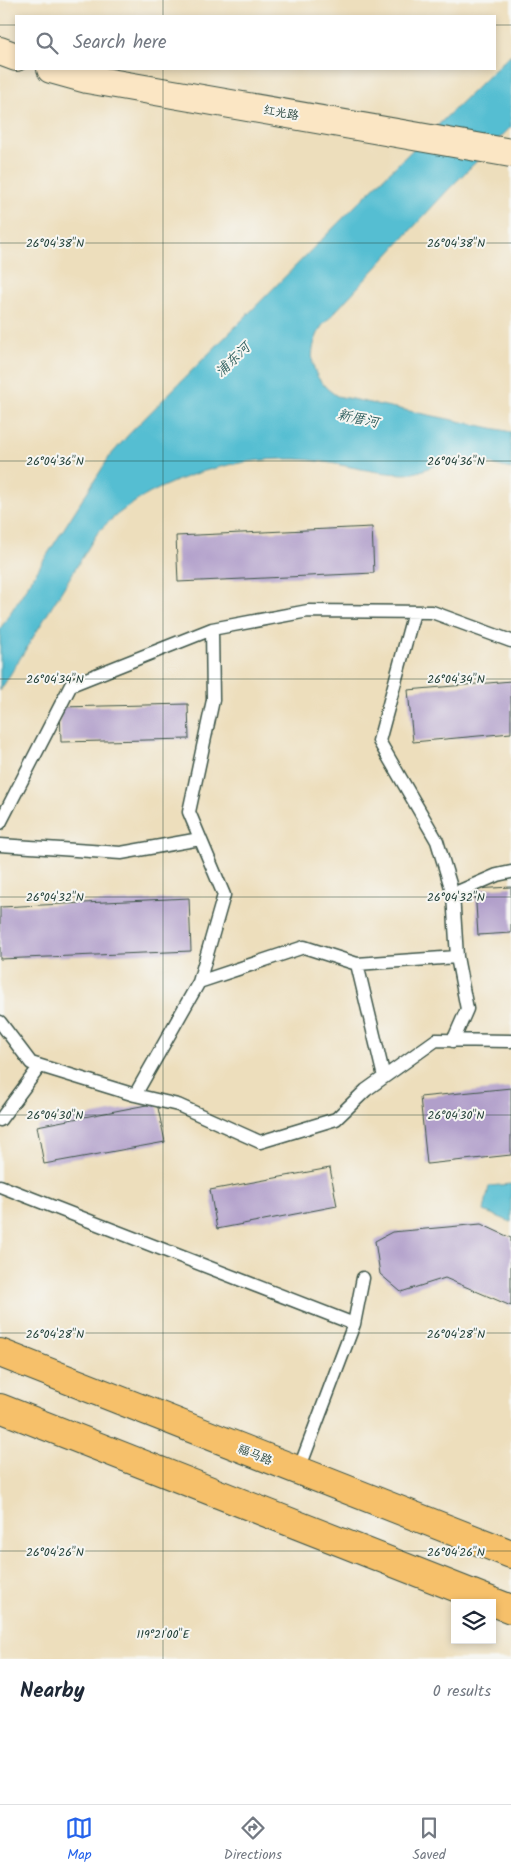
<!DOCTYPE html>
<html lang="en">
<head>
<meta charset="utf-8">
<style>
	body { margin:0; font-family:Kalam,"LXGW WenKai TC",sans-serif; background:#f6f6f7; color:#1f2937 }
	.controls { position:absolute; right:15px; bottom:15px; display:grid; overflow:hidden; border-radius:0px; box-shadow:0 2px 8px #0003 }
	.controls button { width:45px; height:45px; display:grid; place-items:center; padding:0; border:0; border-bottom:1px solid #e0e1e3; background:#fff; color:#1f2937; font:25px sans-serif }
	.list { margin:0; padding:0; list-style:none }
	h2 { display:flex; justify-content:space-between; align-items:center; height:65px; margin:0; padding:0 20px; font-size:21px }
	h2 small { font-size:16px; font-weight:400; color:#747a83 }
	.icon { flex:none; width:28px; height:28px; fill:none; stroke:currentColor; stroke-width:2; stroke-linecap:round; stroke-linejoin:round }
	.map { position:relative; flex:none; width:511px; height:1659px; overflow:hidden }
	.search { position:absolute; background:#fff; box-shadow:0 2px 8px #0003; left:15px; right:15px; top:15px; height:55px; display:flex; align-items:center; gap:12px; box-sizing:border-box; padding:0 18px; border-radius:0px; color:#747a83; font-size:19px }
	.sheet { height:145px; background:#fff }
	nav { display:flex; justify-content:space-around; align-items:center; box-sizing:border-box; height:70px; border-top:1px solid #e0e1e3; background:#fff; font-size:14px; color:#747a83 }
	nav a { display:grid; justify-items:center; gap:2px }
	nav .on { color:#2563eb }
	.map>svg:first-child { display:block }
	.water { fill:#55bed2; stroke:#3a7e83 }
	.building { fill:#b19fca }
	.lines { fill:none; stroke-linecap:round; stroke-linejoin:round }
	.lane-casing { stroke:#3e5548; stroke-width:15 }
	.secondary-casing { stroke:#3e5548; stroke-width:30 }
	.primary-casing { stroke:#3e5548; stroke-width:30 }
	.lane { stroke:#fff; stroke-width:12 }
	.secondary { stroke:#fbe6c4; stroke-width:28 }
	.primary { stroke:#f6c06b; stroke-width:28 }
	.ticks { fill:none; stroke:#1f3d34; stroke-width:1; stroke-opacity:0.45 }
	.labels { text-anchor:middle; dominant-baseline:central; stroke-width:4; stroke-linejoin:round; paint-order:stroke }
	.street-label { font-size:12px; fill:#1f3d34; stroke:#f6f6f2 }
	.water-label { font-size:14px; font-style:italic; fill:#2c5d5c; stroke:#f6f6f2 }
	.ticks-label { font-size:12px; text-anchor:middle; fill:#1f3d34; stroke:#f6f6f2; stroke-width:4; stroke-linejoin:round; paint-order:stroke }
</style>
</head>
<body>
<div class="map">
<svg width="511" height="1659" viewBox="0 0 511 1659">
	<rect width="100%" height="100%" fill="#f6f6f2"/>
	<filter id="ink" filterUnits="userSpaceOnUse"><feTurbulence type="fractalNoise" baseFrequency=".02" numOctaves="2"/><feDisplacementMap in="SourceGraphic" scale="10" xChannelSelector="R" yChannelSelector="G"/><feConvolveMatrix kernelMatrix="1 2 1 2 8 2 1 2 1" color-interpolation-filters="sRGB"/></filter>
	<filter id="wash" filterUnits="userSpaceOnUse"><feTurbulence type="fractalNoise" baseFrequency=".0096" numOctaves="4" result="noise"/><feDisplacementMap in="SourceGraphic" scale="20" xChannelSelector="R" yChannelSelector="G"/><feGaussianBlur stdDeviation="1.12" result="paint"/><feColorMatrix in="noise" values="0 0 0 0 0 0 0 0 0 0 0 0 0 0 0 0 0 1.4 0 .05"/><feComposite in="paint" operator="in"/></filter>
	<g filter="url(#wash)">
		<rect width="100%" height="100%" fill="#eddebc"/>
		<path class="water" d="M511 54V127L446 192 322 326C306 353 309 378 337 396L511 432V469C497 466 469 457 455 458 438 461 422 474 405 474 368 474 332 460 296 459 227 457 146 482 98 532L0 691V629L110 456 130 433 362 199Z
			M511 1184V1222L484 1211 489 1186Z"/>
		<g id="blocks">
			<path class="building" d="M372 527 374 573 178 582 176 536Z
				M511 681V733L413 742 408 690Z
				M188 704 189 739 61 742 60 707Z
				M511 887V933L478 935 475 889Z
				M189 898 191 951 0 959V907Z
				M511 1088V1155L427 1164 420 1097Z
				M157 1103 165 1142 44 1164 37 1126Z
				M330 1168 337 1206 217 1229 210 1190Z
				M481 1224 511 1238V1306L445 1278 401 1292 380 1274 375 1241 392 1232Z"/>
		</g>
	</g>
	<g filter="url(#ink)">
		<use href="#blocks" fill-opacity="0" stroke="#3e5548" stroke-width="1"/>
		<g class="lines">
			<g class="lane-casing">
				<path id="lane" d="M414 612 379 741 437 841 453 894
					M0 823 71 685 212 629 308 611 432 612 511 641
					M0 845 121 853 200 839
					M357 964 457 957
					M199 982 304 947 357 964 384 1077
					M0 1022 31 1063 135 1095 178 1105 260 1142 336 1119 366 1090 436 1040 511 1041
					M453 1041 467 1009 457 957 453 894 497 875 511 872
					M135 1095 199 982 224 895 189 812 213 700 212 629
					M0 1120 40 1066
					M0 1186 354 1324 363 1278
					M298 1472 354 1324"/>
			</g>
			<g class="secondary-casing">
				<path id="secondary" d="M0 51 16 57
					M51 69 87 79 511 153"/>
			</g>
			<g class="primary-casing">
				<path id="primary" d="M0 1353 511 1554
					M0 1408 511 1609"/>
			</g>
			<use href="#lane" class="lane"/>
			<use href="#secondary" class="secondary"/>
			<use href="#primary" class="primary"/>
		</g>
	</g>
	<path class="ticks" d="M163 0V16M0 25H16M495 25H511M163 69V1659M0 243H511M0 461H511M0 679H511M0 897H511M0 1115H511M0 1333H511M0 1551H511"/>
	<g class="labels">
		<g class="street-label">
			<text transform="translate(281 113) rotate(10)">红光路</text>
			<text transform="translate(255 1455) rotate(22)">福马路</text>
		</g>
		<g class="water-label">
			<text transform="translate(233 360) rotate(-44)">浦东河</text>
			<text transform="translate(358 419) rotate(12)">新厝河</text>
		</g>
	</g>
	<g class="ticks-label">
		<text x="55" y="247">26°04'38"N</text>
		<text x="456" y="247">26°04'38"N</text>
		<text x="55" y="465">26°04'36"N</text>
		<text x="456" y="465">26°04'36"N</text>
		<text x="55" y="683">26°04'34"N</text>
		<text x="456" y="683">26°04'34"N</text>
		<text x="55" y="901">26°04'32"N</text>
		<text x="456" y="901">26°04'32"N</text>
		<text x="55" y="1119">26°04'30"N</text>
		<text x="456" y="1119">26°04'30"N</text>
		<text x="55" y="1338">26°04'28"N</text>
		<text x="456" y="1338">26°04'28"N</text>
		<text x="55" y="1556">26°04'26"N</text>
		<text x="456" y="1556">26°04'26"N</text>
		<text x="163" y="1638">119°21'00"E</text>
	</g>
</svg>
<div class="controls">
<button><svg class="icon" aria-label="layers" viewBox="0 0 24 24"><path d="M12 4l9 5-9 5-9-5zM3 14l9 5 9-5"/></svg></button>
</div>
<div class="search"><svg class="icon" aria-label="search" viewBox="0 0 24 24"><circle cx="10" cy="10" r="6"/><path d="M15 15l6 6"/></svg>Search here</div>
</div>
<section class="sheet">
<h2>Nearby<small>0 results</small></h2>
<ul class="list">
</ul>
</section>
<nav>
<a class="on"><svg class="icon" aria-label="map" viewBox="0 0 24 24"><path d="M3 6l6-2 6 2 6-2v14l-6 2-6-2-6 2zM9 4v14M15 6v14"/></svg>Map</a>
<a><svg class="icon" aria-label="directions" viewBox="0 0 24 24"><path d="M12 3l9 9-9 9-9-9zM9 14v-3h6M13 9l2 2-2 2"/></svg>Directions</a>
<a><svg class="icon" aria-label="saved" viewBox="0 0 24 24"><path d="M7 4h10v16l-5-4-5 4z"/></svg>Saved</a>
</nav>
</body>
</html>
